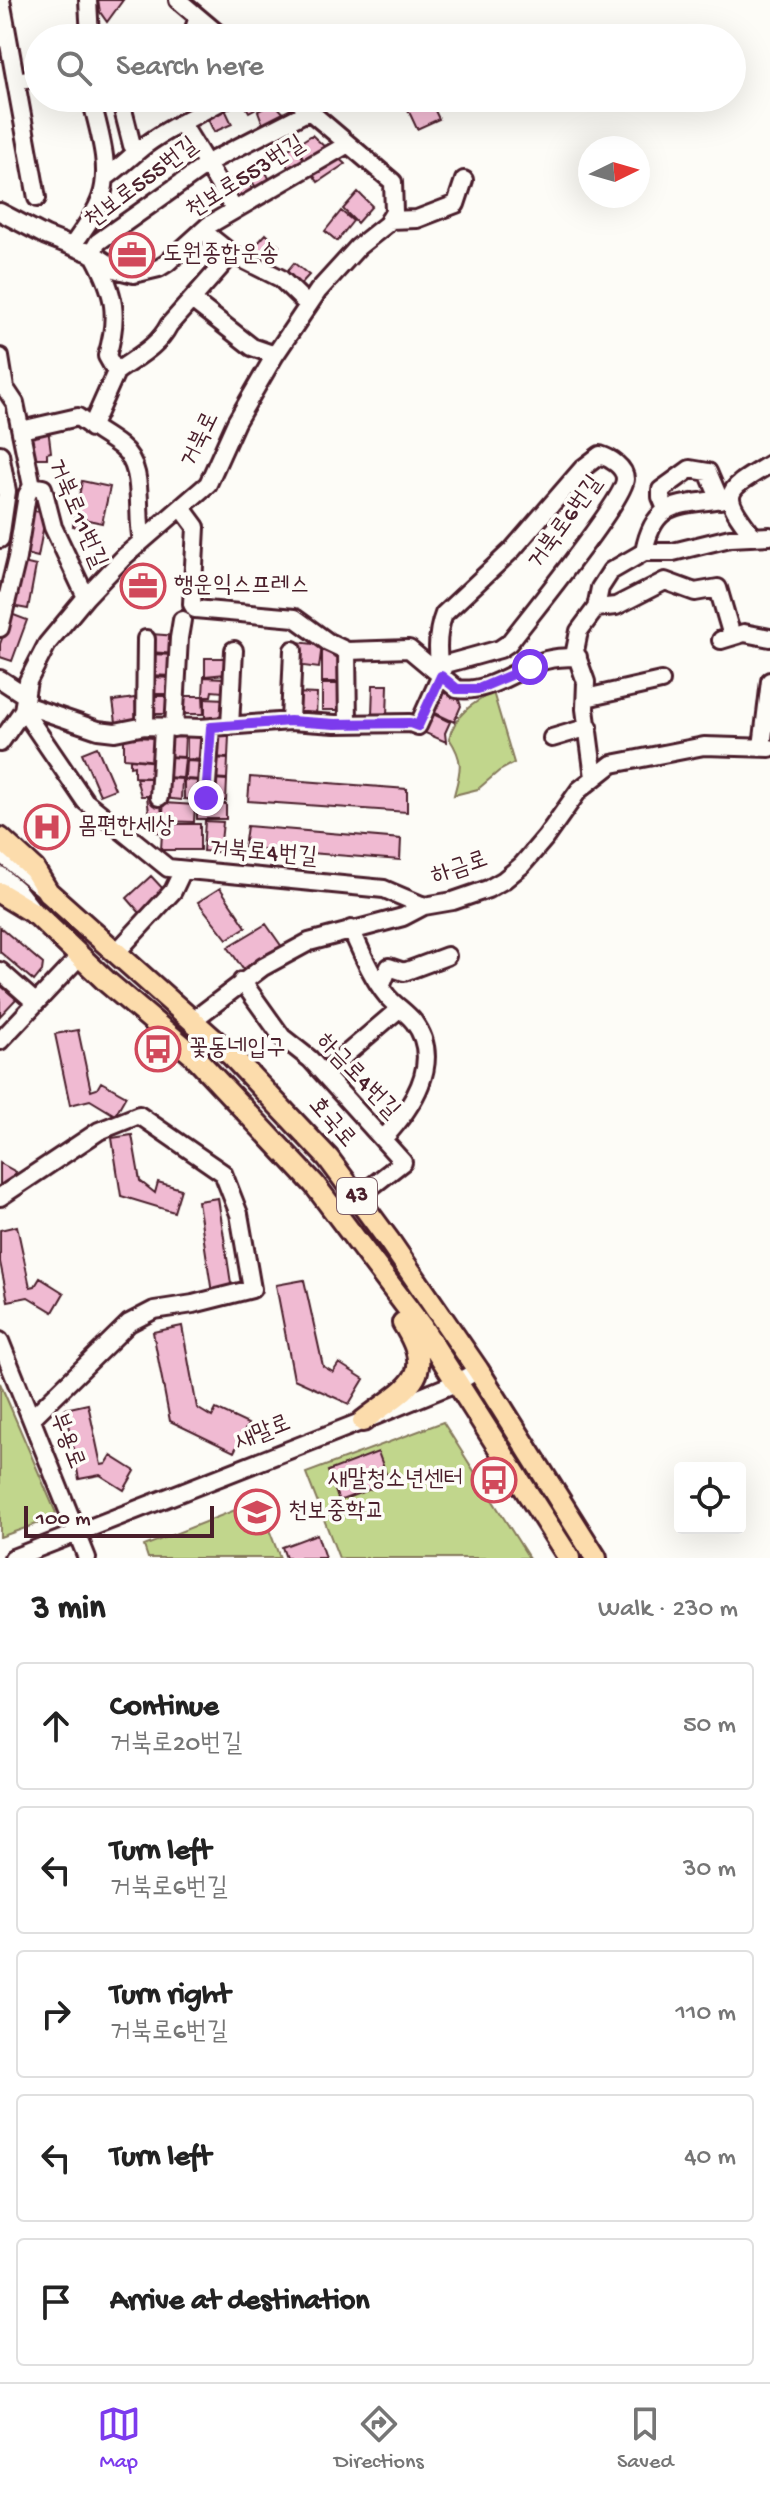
<!DOCTYPE html>
<html lang="en">
<head>
<meta charset="utf-8">
<style>
	body { margin:0; font-family:"Gochi Hand","Poor Story",sans-serif; background:#f6f6f6; color:#222 }
	.controls { position:absolute; right:24px; bottom:24px; display:grid; overflow:hidden; border-radius:8px; box-shadow:0 8px 32px #0002 }
	.controls button { width:72px; height:72px; display:grid; place-items:center; padding:0; border:0; border-bottom:2px solid #e0e0e0; background:#fff; color:#222; font:40px sans-serif }
	.compass { position:absolute; left:578px; top:136px; width:72px; height:72px; border-radius:50%; background:#fff; box-shadow:0 8px 32px #0002; rotate:85deg }
	.scale { position:absolute; left:24px; bottom:20px; width:190px; box-sizing:border-box; padding-left:8px; border:4px solid #4a1f2b; border-top:0; font-size:22px; line-height:28px; white-space:nowrap; color:#4a1f2b; -webkit-text-stroke:6px #fdfcf7; paint-order:stroke }
	.stop { position:absolute; width:24px; height:24px; margin:-18px; border:6px solid #7c3aed; border-radius:50%; background:#fff }
	.stop.end { background:#7c3aed; border-color:#fff; box-shadow:0 2px 8px #0008 }
	.list { margin:0; padding:0; list-style:none }
	h2 { display:flex; justify-content:space-between; align-items:center; height:104px; margin:0; padding:0 32px; font-size:34px }
	h2 small { font-size:26px; font-weight:400; color:#767676 }
	.list li { display:grid; grid-template-columns:52px 1fr auto; gap:24px; align-items:center; box-sizing:border-box; height:128px; margin:0 16px 16px; padding:0 16px; border:2px solid #e0e0e0; border-radius:8px }
	.list b { display:block; font-size:30px; white-space:nowrap }
	.list p { margin:0; font-size:26px; white-space:nowrap; color:#767676 }
	.list em { font-size:26px; font-style:normal; color:#767676 }
	.icon { flex:none; width:44px; height:44px; fill:none; stroke:currentColor; stroke-width:2; stroke-linecap:round; stroke-linejoin:round }
	.map { position:relative; flex:none; width:770px; height:1558px; overflow:hidden }
	.search { position:absolute; background:#fff; box-shadow:0 8px 32px #0002; left:24px; right:24px; top:24px; height:88px; display:flex; align-items:center; gap:20px; box-sizing:border-box; padding:0 28px; border-radius:44px; color:#767676; font-size:30px }
	.sheet { height:824px; background:#fff }
	nav { display:flex; justify-content:space-around; align-items:center; box-sizing:border-box; height:112px; border-top:2px solid #e0e0e0; background:#fff; font-size:22px; color:#767676 }
	nav a { display:grid; justify-items:center; gap:4px }
	nav .on { color:#7c3aed }
	.map>svg:first-child { display:block }
	.green { fill:#c1d68c; stroke:#867a5c; stroke-width:2 }
	.building { fill:#f0bad2; stroke:#4a1f2b; stroke-width:2 }
	.lines { fill:none; stroke-linecap:round; stroke-linejoin:round }
	.minor-casing { stroke:#4a1f2b; stroke-width:22 }
	.major-casing { stroke:#4a1f2b; stroke-width:26 }
	.minor { stroke:#fdfcf7; stroke-width:16 }
	.major { stroke:#fcdcac; stroke-width:20 }
	.route { stroke:#7c3aed; stroke-width:10 }
	.labels { text-anchor:middle; dominant-baseline:central; stroke-width:7; stroke-linejoin:round; paint-order:stroke }
	.shield { fill:#fdfcf7; stroke:#806168; stroke-width:2 }
	.shield-label { font-size:22px; font-weight:bold; fill:#4a1f2b }
	.street-label { font-size:24px; fill:#4a1f2b; stroke:#fdfcf7 }
	.poi-label { font-size:24px; fill:#4a1f2b; stroke:#fdfcf7; text-anchor:start }
</style>
</head>
<body>
<div class="map">
<svg width="770" height="1558" viewBox="0 0 770 1558">
	<rect width="100%" height="100%" fill="#fdfcf7"/>
	<filter id="ink" filterUnits="userSpaceOnUse"><feTurbulence type="fractalNoise" baseFrequency=".0125" numOctaves="2"/><feDisplacementMap in="SourceGraphic" scale="16" xChannelSelector="R" yChannelSelector="G"/><feConvolveMatrix kernelMatrix="1 2 1 2 8 2 1 2 1" color-interpolation-filters="sRGB"/></filter>
	<g filter="url(#ink)">
		<path class="green" d="M493 692 514 763 499 771 478 789 454 795C461 769 464 761 449 738 456 713 472 704 493 692Z
			M0 1383 56 1513 51 1519 0 1537Z
			M443 1422 529 1558H339L306 1473Z
			M258 1501 280 1558H148L144 1546Z"/>
		<path class="building" d="M98 0H123L107 22 100 12Z
			M241 98H259L264 104 249 112Z
			M411 98H429L439 119 417 129 404 101Z
			M274 103 288 118 264 127 258 111Z
			M223 105 232 124 214 132 205 113Z
			M312 135 327 149 305 161 296 145Z
			M296 145 305 162 290 171 280 153Z
			M336 156 345 164 318 182 310 170Z
			M261 163 270 180 256 187 245 172Z
			M243 173 252 189 234 199 225 183Z
			M358 192 372 206 357 223 343 209Z
			M341 211 353 221 337 241 325 231Z
			M266 234 279 246 266 261 260 256 255 262 247 255Z
			M294 263 309 275 298 287 284 275Z
			M48 428 51 452 47 453V458H32L30 430Z
			M82 481 110 487 102 523 84 519 82 528 73 526Z
			M29 510 46 513 38 557 21 553Z
			M19 562 36 566 28 609 11 606Z
			M11 614 27 620 12 661 0 657V644Z
			M151 634 177 636 176 654 150 652Z
			M297 642 322 645 319 668 295 665Z
			M322 651H339V682H322Z
			M149 654 175 655 174 676 148 675Z
			M205 658H227L226 674 205 676Z
			M150 677 173 678 172 694H150Z
			M204 677 224 678 223 692 212 691 211 696H203Z
			M322 684H340L339 710H322Z
			M373 685H388L387 716 372 715Z
			M444 687 456 692 461 706 454 722 433 712Z
			M294 693 317 694 316 717 293 716Z
			M151 696H172V714H151Z
			M181 696H203L204 714H181Z
			M135 698 137 725 117 729 113 701Z
			M205 698 225 699 224 720H205Z
			M431 713 450 722 445 733 446 742 423 732Z
			M167 734 185 735 184 757 165 756Z
			M187 734 207 735 206 760 187 759Z
			M213 734 229 735 228 758 212 757Z
			M132 737 157 738 159 761 124 758V740Z
			M97 747 115 789 100 795 82 753Z
			M167 757 185 758 183 778 165 777Z
			M211 758 228 759 227 779 210 778Z
			M130 759 157 762 156 778 134 777V766L130 767Z
			M186 761 204 762 203 780 185 779Z
			M250 777 407 789V812L248 801Z
			M136 778H157V796H141Z
			M165 778 182 779 181 800 163 798Z
			M211 779 227 780 226 801 209 800Z
			M184 780 202 781 201 800 184 799Z
			M147 797H153L161 802 162 819 154 818V813L149 812Z
			M164 803 195 805 194 822 162 821Z
			M197 803 226 804V819H197Z
			M205 821 223 822 220 852 203 851Z
			M157 824H200V850H161L162 833 157 832Z
			M247 826 401 839 400 860 244 848Z
			M151 876 165 891 140 913 127 898Z
			M220 888 246 927 227 939 198 902Z
			M266 924 282 947 245 972 228 947Z
			M0 927 43 964 42 971 34 981 0 952Z
			M0 985 16 999 0 1016Z
			M78 1030 91 1091 97 1089 101 1082 126 1096 115 1115 90 1100 70 1105 55 1034Z
			M132 1135 140 1181 155 1193 158 1182 181 1189 174 1212 121 1196 112 1138Z
			M0 1163 16 1172 5 1191 0 1188Z
			M218 1198 232 1290 212 1293 198 1201Z
			M17 1226 30 1287 35 1286 40 1278 64 1293 53 1312 28 1297 8 1301 0 1262V1230Z
			M304 1280 323 1366 333 1372 339 1363 364 1379 349 1404 294 1379 276 1285Z
			M182 1326 197 1408 212 1417 216 1409 248 1424 234 1452 170 1421 153 1332Z
			M88 1404 101 1465 106 1464 111 1456 135 1471 124 1490 100 1475 79 1479 65 1409Z
			M378 1452 389 1482 339 1501 328 1471Z
			M317 1534 325 1558H286L282 1547Z"/>
		<g class="lines">
			<g class="minor-casing">
				<path id="minor" d="M1 0 37 198
					M88 0 90 38
					M178 0 223 38
					M191 38 198 17
					M16 81 38 77
					M120 98 132 145 137 151
					M182 124 234 209
					M105 178C118 169 127 160 139 150 165 129 198 115 227 98
					M0 212 46 236 95 255 118 270 134 274 159 268 167 263 209 225 348 144
					M389 220 417 219 456 204 464 180
					M203 231 232 254 280 278 308 305
					M72 246C82 232 95 215 101 198 112 167 98 128 91 98
					M91 254 98 242 215 159 309 111
					M95 257C115 294 119 316 107 356L116 372C136 357 157 348 169 325L232 254
					M192 300 252 347 275 355
					M0 357 5 388 15 403 32 486 43 488 53 527 86 597
					M91 428 116 372
					M21 430 78 417C91 428 106 435 120 446 147 467 135 511 142 541
					M0 454 7 491 0 539
					M182 508 196 527 192 604 195 609 295 618 328 642 347 651 409 649 457 689C489 694 517 668 546 660 556 657 568 657 578 657
					M666 509 661 497V490L690 469 708 472 720 500
					M754 537C718 492 725 491 770 464
					M644 552C655 494 685 508 730 497
					M596 608 616 606 665 581 695 592 718 588 732 636
					M0 628 17 558 27 495 32 486
					M721 640 744 633 770 638
					M347 651 348 724
					M0 679 26 696
					M586 698 661 681
					M25 705 98 730 115 732 145 726 200 728 290 721 335 724 410 723 418 726 446 664 439 662C437 646 438 629 444 614L512 550 583 468 600 455C610 458 625 467 625 479 625 499 527 619 509 643L500 649 446 664
					M23 710 85 801 168 868 384 889 424 906
					M290 721 293 650
					M145 726 146 639
					M230 726 234 650
					M174 728 179 638 182 620
					M552 738 589 727
					M0 743 23 710 28 681 47 644 86 597 125 556 208 484 236 422 275 355 318 291 358 247 387 224 394 212 393 182 294 98
					M762 747 770 681
					M594 777 585 709 586 682 575 651 579 631 596 608 600 588 611 571 644 552H673L730 538 770 536
					M159 797 163 729
					M206 798 211 727
					M0 853 44 889
					M0 875 17 890 32 909
					M351 929C362 953 371 976 387 996 394 1005 406 1012 414 1022 444 1062 411 1109 383 1139
					M115 954 173 891 183 870
					M0 971 35 1002
					M242 981 282 1037 310 1059 403 1162 358 1197
					M381 987 389 967 404 972 447 956
					M192 1021 263 967 309 942 403 917 424 906 453 901 488 889 504 880 522 865 545 838 579 790 612 764 704 746 770 748
					M0 1041 80 956
					M324 1073 399 1009
					M0 1197 99 1131 139 1115 223 1173 239 1214 252 1289 193 1304 154 1310 129 1323 32 1418
					M0 1341 87 1558
					M13 1558 363 1421 458 1382 478 1370"/>
			</g>
			<g class="major-casing">
				<path id="major" d="M0 838 34 869 48 892 231 1055 328 1158 390 1242 478 1370 596 1558
					M0 893 38 916 107 982 192 1054 314 1184 421 1326 569 1558
					M363 1421C406 1387 439 1379 403 1323"/>
			</g>
			<use href="#minor" class="minor"/>
			<use href="#major" class="major"/>
		</g>
	</g>
	<g class="lines" filter="url(#ink)">
		<path class="route" d="M206 798 211 727 290 721 335 724 410 723 418 726 441 676 457 689H478L530 667"/>
	</g>
	<defs>
		<g id="office-ring" transform="scale(2.3)"><circle r="9.5" fill="#fdfcf7" stroke="#d1495b" stroke-width="1.5"/><path d="M-6-3h4V-5.5h4V-3h4V5H-6ZM-1-4.5V-3h2v-1.5ZM-6 0V1H6V0Z" fill="#d1495b"/></g>
		<g id="hospital-ring" transform="scale(2.3)"><circle r="9.5" fill="#fdfcf7" stroke="#d1495b" stroke-width="1.5"/><path d="M-5-5h3v3.5h4V-5h3V5h-3V1.5h-4V5h-3Z" fill="#d1495b"/></g>
		<g id="bus-ring" transform="scale(2.3)"><circle r="9.5" fill="#fdfcf7" stroke="#d1495b" stroke-width="1.5"/><path d="M-5-6H5V4H4V6H2V4H-2V6H-4V4H-5ZM-3.5-4V0h7V-4ZM-3.5 1.2v1.5H-2V1.2ZM2 1.2v1.5H3.5V1.2Z" fill="#d1495b"/></g>
		<g id="school-ring" transform="scale(2.3)"><circle r="9.5" fill="#fdfcf7" stroke="#d1495b" stroke-width="1.5"/><path d="M0-5L7-2L0 1L-7-2ZM-4 1L0 2.5L4 1V4Q0 6-4 4Z" fill="#d1495b"/></g>
	</defs>
	<g fill-rule="evenodd">
		<use href="#office-ring" x="132" y="255"/>
		<use href="#office-ring" x="143" y="586"/>
		<use href="#hospital-ring" x="47" y="827"/>
		<use href="#bus-ring" x="158" y="1049"/>
		<use href="#bus-ring" x="494" y="1480"/>
		<use href="#school-ring" x="257" y="1512"/>
	</g>
	<g class="labels">
		<rect class="shield" x="337" y="1178" width="40" height="36" rx="6"/>
		<g class="shield-label">
			<text x="357" y="1196">43</text>
		</g>
		<g class="street-label">
			<text transform="translate(246 178) rotate(-32)">천보로553번길</text>
			<text transform="translate(142 184) rotate(-37)">천보로555번길</text>
			<text transform="translate(201 440) rotate(-64)">거북로</text>
			<text transform="translate(76 514) rotate(67)">거북로11번길</text>
			<text transform="translate(566 523) rotate(-54)">거북로6번길</text>
			<text transform="translate(263 854) rotate(5)">거북로4번길</text>
			<text transform="translate(460 869) rotate(-19)">하금로</text>
			<text transform="translate(357 1077) rotate(46)">하금로4번길</text>
			<text transform="translate(331 1123) rotate(49)">호국로</text>
			<text transform="translate(263 1434) rotate(-22)">새말로</text>
			<text transform="translate(66 1441) rotate(69)">부용로</text>
		</g>
		<g class="poi-label">
			<text x="163" y="255">도원종합운송</text>
			<text x="174" y="586">행운익스프레스</text>
			<text x="78" y="827">몸편한세상</text>
			<text x="189" y="1049">꽃동네입구</text>
			<text x="463" y="1480" text-anchor="end">새말청소년센터</text>
			<text x="288" y="1512">천보중학교</text>
		</g>
	</g>
</svg>
<div class="controls">
<button><svg class="icon" aria-label="locate" viewBox="0 0 24 24"><circle cx="12" cy="12" r="6"/><path d="M12 2v4M12 18v4M2 12h4M18 12h4"/></svg></button>
</div>
<svg class="compass" viewBox="-18 -18 36 36"><path d="M0-13l5 13h-10z" fill="#e53935"/><path d="M0 13l5-13h-10z" fill="#767676"/></svg>
<div class="scale">100 m</div>
<div class="stop" style="left:530px;top:667px"></div>
<div class="stop end" style="left:206px;top:798px"></div>
<div class="search"><svg class="icon" aria-label="search" viewBox="0 0 24 24"><circle cx="10" cy="10" r="6"/><path d="M15 15l6 6"/></svg>Search here</div>
</div>
<section class="sheet">
<h2>3 min<small>Walk · 230 m</small></h2>
<ul class="list">
<li><svg class="icon" aria-label="ahead" viewBox="0 0 24 24"><path d="M12 20V5M6 11l6-6 6 6"/></svg><div><b>Continue</b><p>거북로20번길</p></div><em>50 m</em></li>
<li><svg class="icon" aria-label="left" viewBox="0 0 24 24"><path d="M17 20v-9H6M10 6l-5 5 5 5"/></svg><div><b>Turn left</b><p>거북로6번길</p></div><em>30 m</em></li>
<li><svg class="icon" aria-label="right" viewBox="0 0 24 24"><path d="M7 20v-9h11M14 6l5 5-5 5"/></svg><div><b>Turn right</b><p>거북로6번길</p></div><em>110 m</em></li>
<li><svg class="icon" aria-label="left" viewBox="0 0 24 24"><path d="M17 20v-9H6M10 6l-5 5 5 5"/></svg><div><b>Turn left</b></div><em>40 m</em></li>
<li><svg class="icon" aria-label="arrive" viewBox="0 0 24 24"><path d="M6 21V4h12l-3 4 3 4H6"/></svg><div><b>Arrive at destination</b></div></li>
</ul>
</section>
<nav>
<a class="on"><svg class="icon" aria-label="map" viewBox="0 0 24 24"><path d="M3 6l6-2 6 2 6-2v14l-6 2-6-2-6 2zM9 4v14M15 6v14"/></svg>Map</a>
<a><svg class="icon" aria-label="directions" viewBox="0 0 24 24"><path d="M12 3l9 9-9 9-9-9zM9 14v-3h6M13 9l2 2-2 2"/></svg>Directions</a>
<a><svg class="icon" aria-label="saved" viewBox="0 0 24 24"><path d="M7 4h10v16l-5-4-5 4z"/></svg>Saved</a>
</nav>
</body>
</html>
